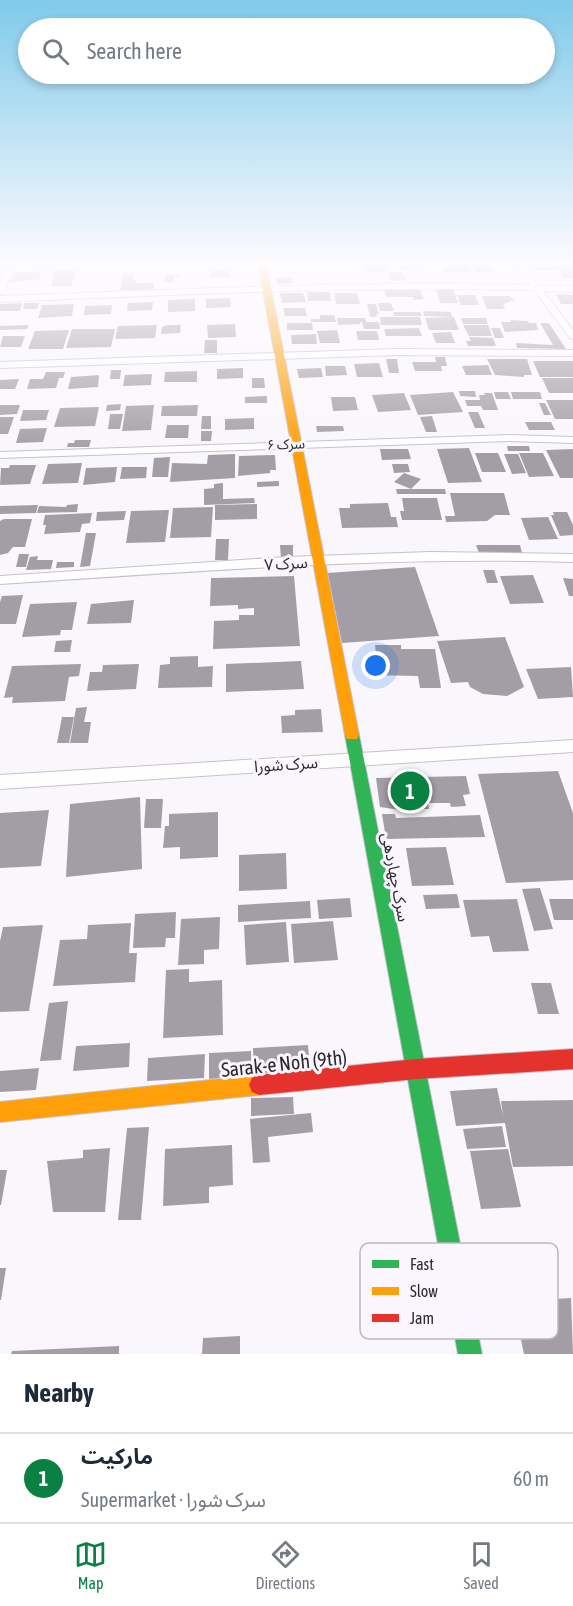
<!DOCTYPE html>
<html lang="en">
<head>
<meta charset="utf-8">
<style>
	body { margin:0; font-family:"Asap Condensed","Noto Sans Arabic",sans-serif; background:#f2f2f3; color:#1f2937 }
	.you { position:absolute; left:376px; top:666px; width:21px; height:21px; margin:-15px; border:4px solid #fff; border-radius:50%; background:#1a73e8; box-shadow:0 0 0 9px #1a73e833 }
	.badge { display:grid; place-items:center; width:39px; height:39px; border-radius:50%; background:#0b8043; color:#fff; font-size:20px; font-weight:700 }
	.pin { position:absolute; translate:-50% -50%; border:3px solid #fff; box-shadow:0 2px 6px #0006 }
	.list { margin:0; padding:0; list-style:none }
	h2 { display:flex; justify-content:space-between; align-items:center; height:78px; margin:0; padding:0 24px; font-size:26px }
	h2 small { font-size:20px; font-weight:400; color:#747a83 }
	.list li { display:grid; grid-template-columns:39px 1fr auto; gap:18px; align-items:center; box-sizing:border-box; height:90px; padding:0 24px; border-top:2px solid #e0e1e3 }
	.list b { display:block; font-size:22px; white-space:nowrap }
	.list p { margin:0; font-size:20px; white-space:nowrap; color:#747a83 }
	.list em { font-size:20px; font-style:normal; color:#747a83 }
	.icon { flex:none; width:33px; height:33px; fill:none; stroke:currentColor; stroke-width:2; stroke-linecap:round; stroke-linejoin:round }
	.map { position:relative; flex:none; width:573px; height:1354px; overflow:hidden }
	.search { position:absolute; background:#fff; box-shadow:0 3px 9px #0003; left:18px; right:18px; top:18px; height:66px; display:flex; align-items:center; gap:15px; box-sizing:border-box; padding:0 21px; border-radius:33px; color:#747a83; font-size:22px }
	.sheet { height:168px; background:#fff }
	nav { display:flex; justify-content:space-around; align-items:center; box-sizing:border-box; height:84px; border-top:2px solid #e0e1e3; background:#fff; font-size:16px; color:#747a83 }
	nav a { display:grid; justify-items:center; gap:3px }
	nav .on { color:#0b8043 }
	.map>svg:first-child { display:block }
	.building { fill:#a39ea5 }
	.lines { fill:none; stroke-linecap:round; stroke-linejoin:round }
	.street-casing { stroke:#c6c1c9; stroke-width:2 }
	.fast-casing { stroke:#c6c1c9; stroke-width:2 }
	.slow-casing { stroke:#c6c1c9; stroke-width:2 }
	.jam-casing { stroke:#c6c1c9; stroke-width:2 }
	.street { fill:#fefeff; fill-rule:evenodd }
	.fast { fill:#30b455; fill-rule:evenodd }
	.slow { fill:#ff9f0a; fill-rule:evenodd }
	.jam { fill:#e5322d; fill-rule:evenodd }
	.labels { text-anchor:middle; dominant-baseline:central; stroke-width:6; stroke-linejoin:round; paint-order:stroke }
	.far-street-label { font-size:14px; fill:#2f2733; stroke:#faf6fd }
	.street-label { font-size:16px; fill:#2f2733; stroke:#faf6fd }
	.near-street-label { font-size:20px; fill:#2f2733; stroke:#faf6fd }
	.key { fill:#faf6fd; stroke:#bdb8c0; stroke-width:1.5 }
	.key-label { font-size:16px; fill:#2f2733 }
</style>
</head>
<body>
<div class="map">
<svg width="573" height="1354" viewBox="0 0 573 1354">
	<rect width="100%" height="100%" fill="#faf7fc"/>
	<path class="building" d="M33 264H55L54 267 32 268Z
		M399 264H422L423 266 402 270Z
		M440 264H467L472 272 444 273Z
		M471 264H490L495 272 476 273Z
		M569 264H573V278H563L558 270H537L535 268 570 267Z
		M363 265H387L390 271 365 272Z
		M210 269H230V277H210Z
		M77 270 71 286H51L55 275H53L54 271Z
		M15 272H42L39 279 10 282Z
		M388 272H402L406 280 392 281Z
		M123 273H134L132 280H137L136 283H154L153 290H120Z
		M182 274 181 277H174L173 282H164L166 275Z
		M292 277 293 283 277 284 276 278Z
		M420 289 424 299 414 300 413 297H386L384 290Z
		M436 289H453L458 303H440Z
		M307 292H330L331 301H308Z
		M280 293H303L306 302 282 303Z
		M334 293H357L360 304H336Z
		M556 294 573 295V304H561Z
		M457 295H475L479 305H461Z
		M482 296H509L515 300 503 304 505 309H487Z
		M230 298 231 307 206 308V299Z
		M195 299V311L168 312V300Z
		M153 302 152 310 127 311 128 303Z
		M22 303 20 311H0V304Z
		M24 303H39L37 309H23Z
		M378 303H391L394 311H380Z
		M74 304 72 316 38 318 42 305Z
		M367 304H376L379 314H376L377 317H370Z
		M112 305 111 314 84 315 85 306Z
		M283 308H305L307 316H285Z
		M423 311 451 312 452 317 424 316Z
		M393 312H420L422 316H394Z
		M320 315H334L336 322H311V319H320Z
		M380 317H420L422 325H381Z
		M454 317 459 330H429L425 318Z
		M337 318H365L366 322H379L380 329H364L362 322H360V324L338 325Z
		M461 318H486L488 324H463Z
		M510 320 528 321 529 323H536L538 330 505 332 501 322H511Z
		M287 323H312L313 330H287Z
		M540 323H549L566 349 517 348 516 343 553 345Z
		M235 324 236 337 208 338 207 325Z
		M29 325 27 329 0 330V326Z
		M157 325 155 338 115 339 118 326Z
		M168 325H181L180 333 161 334 162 327Z
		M463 325H488L492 336H469Z
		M419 328 422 336H386L384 329Z
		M491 328H500L504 338H495Z
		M72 329H115L111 347 66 348Z
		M69 330 63 349H28L35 331Z
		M337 330 340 343H320L317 331Z
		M356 331H377L379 340H358Z
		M451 332 455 343H436L432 333Z
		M316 334 317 344H292L291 335Z
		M3 336H25L21 347H0Z
		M469 337 493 338 496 346H468L466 341H471Z
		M205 340H217V353H204Z
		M435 357H445L447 366H441L442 371H415L412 362H436Z
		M386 359H397L399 373H389Z
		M487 359H527L532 375H524V377L495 375Z
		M533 361H573V377H540Z
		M379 363 383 377H357L354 364Z
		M488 365 492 375H466L462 366Z
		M325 366H345L347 375 326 376Z
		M243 368V378L217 379V369Z
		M321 368 323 377 299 378 297 369Z
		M111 370H121L120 379H110Z
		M197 371V382H164L165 372Z
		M46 372H65L63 378H59L56 388 27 389 30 379H43Z
		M152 374 151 385 123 386 125 375Z
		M99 375 98 387 68 389 71 377Z
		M252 378H264L265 388H252Z
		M542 378H573V393H549Z
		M19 379 15 389H0V380Z
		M459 391H475L476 397 460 396Z
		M453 392 463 412 418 415 410 395Z
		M494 392H508L511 399H496Z
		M511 392H540L542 399H513Z
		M404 393 411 410 378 412 372 395Z
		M484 393H492L498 410H483L481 406H467L465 400H480L479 395H485Z
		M267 396V403H245V397Z
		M331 397H355L358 410 333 411Z
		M546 400H573V419H555Z
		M539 403H545L551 415H544Z
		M121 404 120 410 106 411 107 405Z
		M0 405H20L17 414 0 415Z
		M154 405 151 430 122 431 126 406Z
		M198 405 197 416H161L162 406Z
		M99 407 95 426 54 427 60 408Z
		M23 410H49L46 420 20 421Z
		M468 412H478L485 428H475Z
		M110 414H123L120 429H108Z
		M202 416H211V429H201Z
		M432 416 437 432H426L420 417Z
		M0 417H14L8 434H0Z
		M254 418V429L225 430V419Z
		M525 422H551L555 430H529Z
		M167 425H189L188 438H165Z
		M316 426H343L344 431 317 432Z
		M47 428 43 442 16 443 20 429Z
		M201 431H212L211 441H201Z
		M75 440H91L89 447H67L68 443H74Z
		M507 446H529L530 451H508Z
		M469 448 482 482 448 483 437 449Z
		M380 449H408L411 459 382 460Z
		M573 449V478H560L546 450Z
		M475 453H498L506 472H482Z
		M519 453H543L554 476 529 477Z
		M235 454V478L170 482 172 463 207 464 208 455Z
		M504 454H518L526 473 512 474Z
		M275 455 276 470H270V473L238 476 239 456Z
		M170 457 168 477H152L154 458Z
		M82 463 78 483 42 484 48 464Z
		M392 464H408L410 472 394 473Z
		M10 465H36L30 484 0 485 1 468H9Z
		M117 467 115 482 83 485 86 468Z
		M122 467H147L146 478 120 479Z
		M404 473 421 479 411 489 394 482Z
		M279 481V486L257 487V482Z
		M223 483V499L254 498 255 503 204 505V489L214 488V484Z
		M396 489H445L446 494H397Z
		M450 493H504L510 515H495L487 521 446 522 445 516H455Z
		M402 498H437L442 520H402L400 511H404Z
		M388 503 391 517H396L398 527 342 528 339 508H350V504Z
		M78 504 77 512 37 513 39 506 66 507 67 505Z
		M257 504V519L215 520V505Z
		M38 505 36 513 0 514V506Z
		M213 507 211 537 170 538 173 508Z
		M169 510 165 542 126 543 131 511Z
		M126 511 124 520 96 521 97 512Z
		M553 512H567L573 525V535L560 536 551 515H554Z
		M92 513 90 523 82 524 80 532 44 534 46 525H43L45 515Z
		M548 517 558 539 529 540 521 518Z
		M4 519H32L25 547H13L8 553 0 555V521Z
		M86 533H96L90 566 80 567Z
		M216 539H229L228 560H215Z
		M280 545H293V559H281Z
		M476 545H520L522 553H479Z
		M19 554H29L26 567H16Z
		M38 556 37 560H53L51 569 26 570 30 557Z
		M57 562H74V567L56 568Z
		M415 567 439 636 342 643 327 573Z
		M483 570H494L498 583H487Z
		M533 575 544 603 510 604 500 576Z
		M294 576 300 646 213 649 214 621 239 620V615H254V608L238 609V605L210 606 211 578Z
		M563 578 573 579V596H569Z
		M23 595 16 624H0V602L2 596Z
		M134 600 131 623 87 624 91 604Z
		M77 602 72 630H61L60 635 22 637 30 604Z
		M505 637 524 687 507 696 483 694 470 687 468 682 451 683 437 641Z
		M72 640 70 652H54L56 641Z
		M375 645H401V649H435L441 688H420L418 676 367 675 365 655H376Z
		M198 656V667L213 666 212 687 158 688 160 665 170 664V657Z
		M301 661 304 689 226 692V664Z
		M81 664 79 676 69 677 65 701 12 703 13 697 4 698 12 666Z
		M139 664 136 689 87 691 90 672H102L103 665Z
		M571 667 573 697 538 699 526 669Z
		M87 707 84 722H91L88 743H70L76 708Z
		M321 709 323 732 282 733 281 716 295 715V710Z
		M62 717H74L69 743H57Z
		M558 771 573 813V880L506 883 478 774Z
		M466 776 470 794 463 795 466 806 451 807 450 803H428L429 809H412L411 805H400L401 810 380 807 376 778Z
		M140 797 142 869 66 877 70 804Z
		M146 799H163L161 828H144Z
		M49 810 41 866 0 868V813Z
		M218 812V857L180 859V847L163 848 165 826H169V814Z
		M382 814H395L396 818 480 815 485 837 386 839Z
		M446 847 454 885 412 886 406 848Z
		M286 853 287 889 239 891V855Z
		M540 888 553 929 534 931 522 889Z
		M457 894 460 908 426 909 423 895Z
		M350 898 352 917 319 919 317 900Z
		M517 899 529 951 493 952 489 936 471 937 463 900Z
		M549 899H573V920H554Z
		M310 901 311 918 238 922V905Z
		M176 912 175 938H166L165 947 133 948 135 914Z
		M220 917 219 949 204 950V964L178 965 181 919Z
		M333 921 338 960 294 963 291 924Z
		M286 922 289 962 246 965 244 925Z
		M131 923 129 953H137L135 982 53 986 60 940 87 939 88 925Z
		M43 925 29 1011 0 1012V941L3 927Z
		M189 969V982L222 980 223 1035 163 1038 166 970Z
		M531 983H551L559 1014H538Z
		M68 1001 61 1060 40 1061 49 1003Z
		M130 1043 129 1067 73 1071 76 1046Z
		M308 1045 310 1071 254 1074 253 1048Z
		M251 1051 252 1076 209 1079V1053Z
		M205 1054 204 1078 147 1081 148 1058Z
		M39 1068 36 1090 0 1092V1071Z
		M497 1088 503 1116 501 1101 573 1100V1166L513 1167 505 1123 456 1126 450 1091Z
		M293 1097 294 1114 251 1116V1098Z
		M311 1113 313 1132 268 1137 270 1162 253 1163 250 1119Z
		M502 1126 506 1147 467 1149 463 1129Z
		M149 1127 141 1220H118L127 1128Z
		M232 1145 233 1185 209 1187V1203L163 1206 165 1149Z
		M110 1148 105 1212H53L47 1161 83 1158V1150Z
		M508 1149 521 1207 481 1209 470 1151Z
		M0 1170H7L1 1205H0Z
		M0 1268H6L1 1300H0Z
		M571 1298 573 1354H524L520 1335 505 1336 499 1302Z
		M240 1336V1354H202L203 1338Z
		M119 1346V1354H11L12 1351Z"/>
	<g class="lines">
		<g class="street-casing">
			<path id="street" d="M8 264H16L4 291 0 294V282Z
				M514 264H522L539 286H573V292L543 291 573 330V339L570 338 534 290C356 285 178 295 0 302V296C177 290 353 280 530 285Z
				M397 349 573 350V356L397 355 0 368V362Z
				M510 435 573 437V443L510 441 0 458V452Z
				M430 552 573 554V562C381 556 191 572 0 584V576L286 557Z
				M573 740V752L0 789V775Z"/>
		</g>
		<g class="fast-casing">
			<path id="fast" d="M352 730 357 731 359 735 482 1354H458L345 735 347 731Z"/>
		</g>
		<g class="slow-casing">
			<path id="slow" d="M258 264H266L359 735 357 739H347L345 735Z
				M259 1075 266 1078 269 1085 266 1092 259 1095 0 1122V1102Z"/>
		</g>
		<g class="jam-casing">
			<path id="jam" d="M573 1049V1069L416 1079 259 1095 252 1092 249 1085 252 1078 259 1075 416 1059Z"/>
		</g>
		<use href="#street" class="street"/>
		<use href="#fast" class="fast"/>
		<use href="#slow" class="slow"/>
		<use href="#jam" class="jam"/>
	</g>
	<linearGradient id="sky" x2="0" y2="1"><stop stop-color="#80caea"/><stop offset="0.58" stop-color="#fdfbfe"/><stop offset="1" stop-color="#fdfbfe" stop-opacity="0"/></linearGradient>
	<rect width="573" height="454" fill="url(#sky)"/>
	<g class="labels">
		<g class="far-street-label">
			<text transform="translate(286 444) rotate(-2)">سرک ۶</text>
		</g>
		<g class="street-label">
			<text transform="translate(286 563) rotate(-3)">سرک ۷</text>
			<text transform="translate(286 764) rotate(-4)">سرک شورا</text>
			<text transform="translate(396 877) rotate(79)">سرک چهاردهی</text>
		</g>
		<g class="near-street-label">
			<text transform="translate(284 1063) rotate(-6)">Sarak-e Noh (9th)</text>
		</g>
	</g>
	<rect x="360" y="1243" width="198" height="96" rx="9" class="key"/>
	<rect x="372" y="1260" width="27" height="8" fill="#30b455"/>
	<rect x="372" y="1287" width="27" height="8" fill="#ff9f0a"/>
	<rect x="372" y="1314" width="27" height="8" fill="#e5322d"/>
	<g class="key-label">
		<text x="410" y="1270">Fast</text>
		<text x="410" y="1297">Slow</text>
		<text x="410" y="1324">Jam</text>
	</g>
</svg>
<div class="you"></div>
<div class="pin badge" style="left:410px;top:791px">1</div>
<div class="search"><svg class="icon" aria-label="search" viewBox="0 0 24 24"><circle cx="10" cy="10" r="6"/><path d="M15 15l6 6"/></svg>Search here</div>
</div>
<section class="sheet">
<h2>Nearby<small></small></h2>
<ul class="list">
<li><span class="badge">1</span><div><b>مارکیت</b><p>Supermarket · سرک شورا</p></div><em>60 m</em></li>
</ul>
</section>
<nav>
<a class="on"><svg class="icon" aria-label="map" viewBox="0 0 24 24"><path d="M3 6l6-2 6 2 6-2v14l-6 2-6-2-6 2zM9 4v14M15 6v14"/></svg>Map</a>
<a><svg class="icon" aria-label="directions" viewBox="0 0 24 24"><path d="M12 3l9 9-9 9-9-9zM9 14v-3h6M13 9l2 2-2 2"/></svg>Directions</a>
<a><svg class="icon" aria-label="saved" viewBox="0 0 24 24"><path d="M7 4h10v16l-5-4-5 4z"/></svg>Saved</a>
</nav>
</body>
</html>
